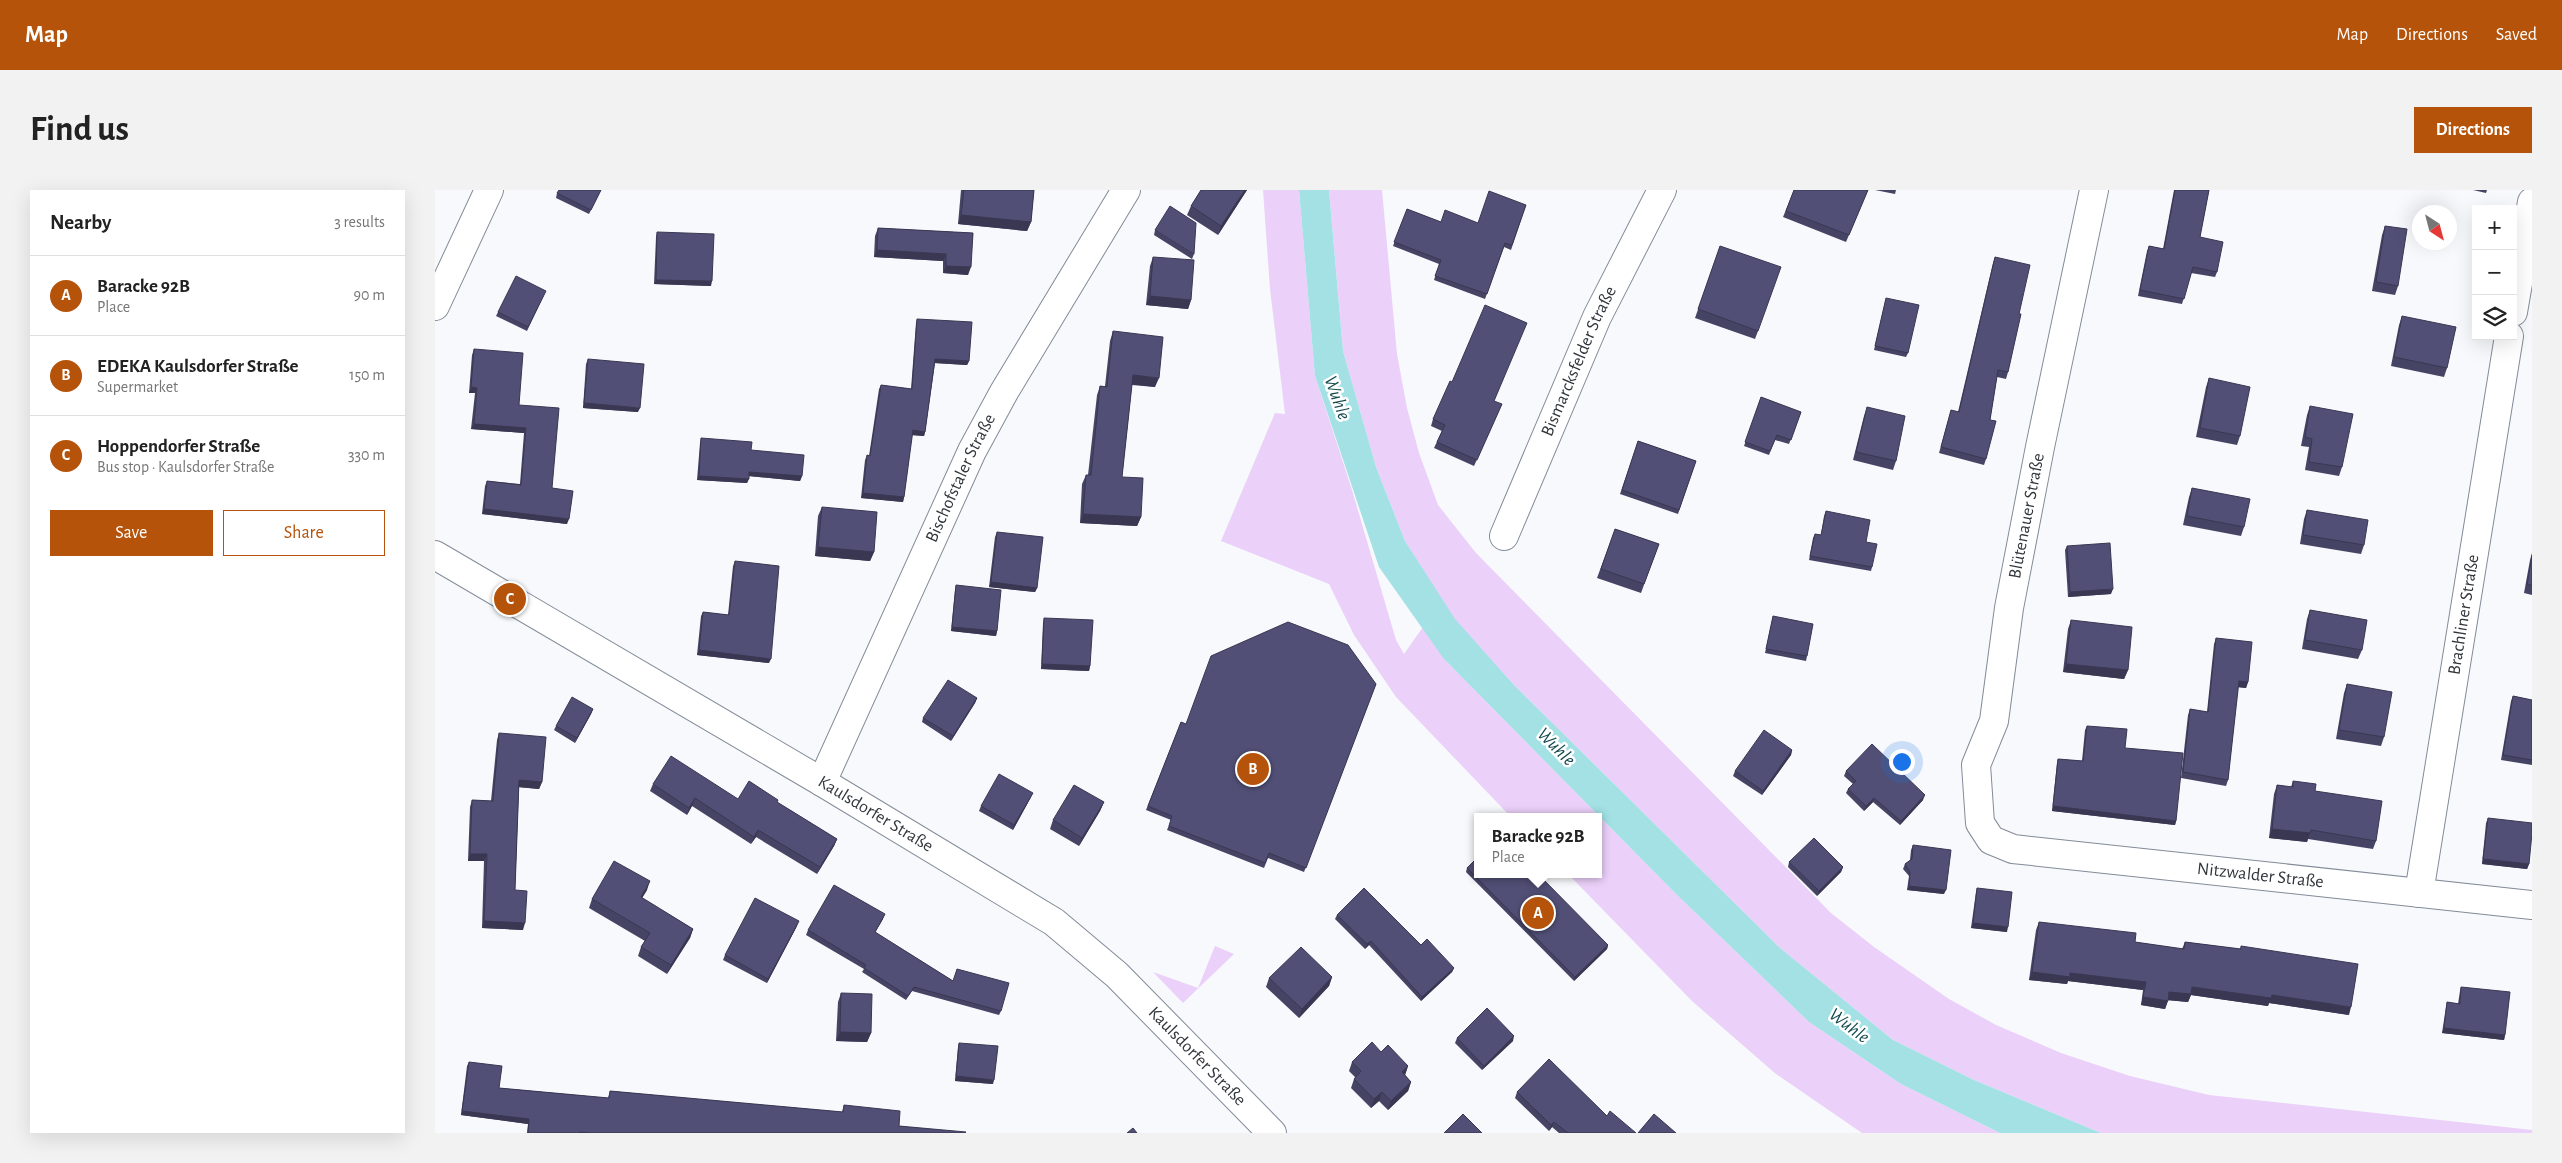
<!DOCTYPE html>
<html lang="en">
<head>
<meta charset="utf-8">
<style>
	body { margin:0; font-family:"Alegreya Sans",sans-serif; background:#f2f2f2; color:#222 }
	.controls { position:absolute; right:15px; top:15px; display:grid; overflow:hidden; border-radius:0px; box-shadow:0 5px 20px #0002 }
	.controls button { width:45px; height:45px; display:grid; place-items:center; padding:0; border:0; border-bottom:1px solid #e0e0e0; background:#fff; color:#222; font:25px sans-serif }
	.compass { position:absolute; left:1977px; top:15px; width:45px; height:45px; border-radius:50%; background:#fff; box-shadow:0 5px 20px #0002; rotate:144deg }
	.you { position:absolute; left:1466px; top:571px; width:18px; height:18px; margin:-12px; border:4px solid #fff; border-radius:50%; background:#1a73e8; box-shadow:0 0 0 8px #1a73e833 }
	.badge { display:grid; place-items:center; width:32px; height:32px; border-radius:50%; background:#b45309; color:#fff; font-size:16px; font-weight:700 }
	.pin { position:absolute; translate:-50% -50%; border:2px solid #fff; box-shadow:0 1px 5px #0006 }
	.popup { position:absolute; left:1039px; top:623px; width:128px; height:65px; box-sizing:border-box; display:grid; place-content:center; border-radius:0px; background:#fff; filter:drop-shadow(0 1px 4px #0005); font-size:16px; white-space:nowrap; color:#767676 }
	.popup b { font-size:19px; color:#222 }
	.popup::after { content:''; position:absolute; left:50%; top:100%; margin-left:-10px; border:10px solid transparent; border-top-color:#fff }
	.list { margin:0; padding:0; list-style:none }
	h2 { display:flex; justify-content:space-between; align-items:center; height:65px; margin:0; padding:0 20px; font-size:21px }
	h2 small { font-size:16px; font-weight:400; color:#767676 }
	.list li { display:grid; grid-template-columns:32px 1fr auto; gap:15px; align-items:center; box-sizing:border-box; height:80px; padding:0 20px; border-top:1px solid #e0e0e0 }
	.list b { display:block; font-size:19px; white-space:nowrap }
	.list p { margin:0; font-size:16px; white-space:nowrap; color:#767676 }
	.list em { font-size:16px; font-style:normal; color:#767676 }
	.actions { display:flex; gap:10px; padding:15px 20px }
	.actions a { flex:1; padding:11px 0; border:1px solid #b45309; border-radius:0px; text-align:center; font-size:18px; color:#b45309 }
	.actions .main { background:#b45309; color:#fff }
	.icon { flex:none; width:28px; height:28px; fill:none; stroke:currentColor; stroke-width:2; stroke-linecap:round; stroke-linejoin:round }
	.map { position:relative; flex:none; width:2097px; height:943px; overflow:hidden; border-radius:0px }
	header { display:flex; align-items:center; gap:30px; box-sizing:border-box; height:70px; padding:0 25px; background:#b45309; color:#fff }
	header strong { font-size:24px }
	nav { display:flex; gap:28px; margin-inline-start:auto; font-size:18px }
	.intro { display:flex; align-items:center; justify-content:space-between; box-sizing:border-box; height:120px; padding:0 30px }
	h1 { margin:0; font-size:35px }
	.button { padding:12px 22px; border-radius:0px; background:#b45309; color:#fff; font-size:18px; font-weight:700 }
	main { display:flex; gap:30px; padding:0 30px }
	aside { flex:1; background:#fff; border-radius:0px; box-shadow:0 5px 20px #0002 }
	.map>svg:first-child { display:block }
	.green { fill:#ebd0f9 }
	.water { fill:#a3e1e5 }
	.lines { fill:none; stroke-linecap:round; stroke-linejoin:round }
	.street-casing { stroke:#828b98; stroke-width:30 }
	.secondary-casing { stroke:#828b98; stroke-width:30 }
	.street { stroke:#fff; stroke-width:28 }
	.secondary { stroke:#fff; stroke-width:28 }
	.wall { fill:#464465 }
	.shaded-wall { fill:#393752 }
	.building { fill:#514f75; stroke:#393752 }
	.labels { text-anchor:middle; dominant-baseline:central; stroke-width:5; stroke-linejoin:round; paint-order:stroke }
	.street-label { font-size:18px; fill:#32363b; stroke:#fff }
	.water-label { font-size:19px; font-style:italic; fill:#144a4e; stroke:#fff }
</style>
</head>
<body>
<header>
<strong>Map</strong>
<nav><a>Map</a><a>Directions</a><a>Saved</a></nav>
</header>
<div class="intro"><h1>Find us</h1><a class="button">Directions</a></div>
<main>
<aside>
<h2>Nearby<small>3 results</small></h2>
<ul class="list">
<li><span class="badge">A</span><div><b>Baracke 92B</b><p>Place</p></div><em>90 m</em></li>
<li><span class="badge">B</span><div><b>EDEKA Kaulsdorfer Straße</b><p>Supermarket</p></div><em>150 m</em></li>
<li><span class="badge">C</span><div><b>Hoppendorfer Straße</b><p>Bus stop · Kaulsdorfer Straße</p></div><em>330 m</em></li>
</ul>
<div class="actions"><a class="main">Save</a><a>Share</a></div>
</aside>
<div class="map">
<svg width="2097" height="943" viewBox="0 0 2097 943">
	<rect width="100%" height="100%" fill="#f7f9fc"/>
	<path class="green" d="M828 0H864L880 186 917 300 961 450 969 464 1007 410 970 351 941 277 908 161 894 0H947L962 164 972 218 984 263 1003 315 1041 363 1396 723 1439 757 1514 809 1561 835 1626 863 1695 886 1774 905 2097 940V943H1666L1539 890 1458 850 1345 758 1079 495 1020 430 1009 469 1241 704 1374 832 1466 894 1565 943H1427L1341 884 1257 811 1133 684H1163V627H1076L961 507 919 445 894 394 786 351 840 223 850 224 835 99Z
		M780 756 799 764 748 813 718 782 763 798Z"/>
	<path class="water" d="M864 0H894L908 161 941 277 970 351 1020 429 1079 495 1345 758 1458 850 1539 890 1666 943H1565L1466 894 1374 832 1241 704 1009 469 944 377 880 186Z"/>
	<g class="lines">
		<g class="street-casing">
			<g id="street">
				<path id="s1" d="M1659 0 1605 257 1574 418 1559 531 1541 575 1545 633 1556 650 1578 659 2097 715"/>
				<path d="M0 116 54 0"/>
				<path d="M2078 122 2097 12"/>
				<path id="s2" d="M1069 346 1162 127 1227 0"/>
				<path id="s3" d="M387 592 537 261 569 202 691 0"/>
				<path id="s4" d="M1984 703 2074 146"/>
			</g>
		</g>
		<g class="secondary-casing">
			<g id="secondary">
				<path id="s5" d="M0 365 387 592 619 732 682 785 837 943"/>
			</g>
		</g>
		<use href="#street" class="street"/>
		<use href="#secondary" class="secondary"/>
	</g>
	<path class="wall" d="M166 0 154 24 121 8 122 3Z
		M526 0H599L596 32 592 41 523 34Z
		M766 0H812L783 45 752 25 756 16Z
		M1359 0H1433L1411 52 1348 27Z
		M1440 0H1461L1460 4Z
		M1739 0H1774L1765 47 1782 82 1780 87 1756 83 1747 114 1703 106 1712 61 1714 56 1728 59Z
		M2038 0H2052L2051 3Z
		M1091 15 1076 60 1069 57 1050 109 999 90 1004 74 958 56 972 19 1006 32 1043 33Z
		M1950 36 1963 96 1960 105 1937 101 1947 45Z
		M443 38 538 43 533 85 508 83V71L439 67 440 46Z
		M720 40 759 64 757 69 719 45Z
		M222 42 276 96 219 94 221 47Z
		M1285 56 1323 141 1320 149 1260 128Z
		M718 67 756 110 753 119 711 115 715 76Z
		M1560 67 1584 124 1573 182 1571 189 1562 187 1555 230 1551 269 1549 275 1504 263 1516 220 1523 222 1558 73Z
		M109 105 92 141 61 126 63 122Z
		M1451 108 1473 163 1471 167 1439 160Z
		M1967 126 2012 178 2009 187 1956 176 1964 135Z
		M482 129 534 171 532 175 500 173 490 242 489 246 477 245 469 307 468 312 426 308 430 270 432 265 434 266 444 199 446 195 476 199 481 133Z
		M678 141 720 197 697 195 687 287 706 327 702 336 645 333 647 294 651 285H653L662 205 665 196H670L675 151Z
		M39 159 84 215 132 334 47 324 50 296 52 291 85 294 89 243 36 239 40 203H34L37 165Z
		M153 169 203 222 148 218 151 174Z
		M1774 188 1805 246 1802 255 1761 247 1771 197Z
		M1326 207 1366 222 1354 254 1340 250 1334 265 1309 256Z
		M1067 214 1039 276 999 258 1007 241 996 236 998 229Z
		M1875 216 1907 277 1904 286 1870 280 1874 257 1866 256 1872 225Z
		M1432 217 1461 271 1458 280 1418 270 1429 226Z
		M266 248 316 260 367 286 365 291 314 286 312 293 262 290 265 253Z
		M1203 251 1261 271 1243 324 1185 304Z
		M1757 298 1809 337 1806 346 1748 335 1754 307Z
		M387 317 439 362 435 371 380 366 383 326Z
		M1872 320 1929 355 1926 364 1865 354 1869 329Z
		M1391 321 1431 352 1437 377 1436 381 1374 370 1378 348 1380 344 1386 345 1389 326Z
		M1180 339 1224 354 1206 403 1162 388Z
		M562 342 602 398 600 402 554 397 560 347Z
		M1632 356 1676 404 1633 407 1630 360Z
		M2097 363V405L2089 403 2095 370Z
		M300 371 334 473 262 465 266 426 268 422 293 425 298 376Z
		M521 395 562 441 561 446 516 441 520 400Z
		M1875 420 1927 460 1923 469 1867 459 1872 429Z
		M1338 426 1372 466 1371 471 1330 463Z
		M609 428 655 476 654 481 606 479 608 433Z
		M1636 430 1693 480 1689 489 1628 482 1633 439Z
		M1781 448 1813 492 1811 498 1803 497 1793 590 1791 596 1746 588 1753 525 1755 519 1772 522 1779 454Z
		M941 494 869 682 833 668 829 678 732 640 736 630 711 620 746 532 751 534Z
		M1912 494 1949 547 1946 556 1901 549 1909 503Z
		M2078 506 2097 510V575L2066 570 2076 511Z
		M542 508 540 513 516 551 487 532 488 528Z
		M158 519 156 524 140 553 119 540 121 536Z
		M1652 536 1690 558 1741 631 1740 635 1617 621 1622 573 1623 569 1647 571 1650 540Z
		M64 543 107 592 104 599 84 597 80 700 88 740 47 738 49 671H33L35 617 37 610 56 611 62 550Z
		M1357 560 1356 565 1327 605 1298 586 1300 581Z
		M1411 581 1488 610 1465 635 1438 612 1429 621 1411 603 1413 599 1418 594 1409 586Z
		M1858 591 1880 601 1941 651 1938 659 1873 649 1872 652 1834 648 1839 604 1842 595 1856 597Z
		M218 594 303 609 343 610 342 612 402 649 399 656 382 684 321 647 316 654 257 616 252 625 215 601Z
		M596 607 578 640 544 621 546 616Z
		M669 612 665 621 644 656 615 639 618 630Z
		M2053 628 2094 674 2092 679 2047 674 2051 633Z
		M1478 655 1509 704 1472 700 1474 686 1468 679 1470 674 1475 670 1476 660Z
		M1354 672 1408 677 1406 682 1382 706 1353 677Z
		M1032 678 1173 755 1172 759 1139 791 1031 682Z
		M1542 698 1572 742 1536 738 1541 702Z
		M212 700 207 708 258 739 255 748 232 784 203 766 206 757 210 751 154 718 157 709Z
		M902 725 986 755 1019 778 1017 782 986 811 934 755 930 759 900 729Z
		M448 729 440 742 566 821 564 825 477 801 471 810 427 782 429 779 371 745 373 740Z
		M1604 732 1700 752 1747 759 1750 752 1805 759 1806 756 1914 825 1834 813 1833 816 1756 805 1753 812 1733 810 1730 819 1706 815 1708 800 1633 791 1632 794 1594 790 1601 740Z
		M362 736 332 793 288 770 290 765Z
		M897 787 894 796 864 828 831 797 834 788Z
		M2026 797 2070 845 2069 850 2007 843 2011 817 2012 812 2023 814 2025 801Z
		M406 803 436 843 432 852 401 851 403 812Z
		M1022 848 1078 851 1047 880 1020 853Z
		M524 853 558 894 520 891 523 857Z
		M34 872 64 898 173 908 175 901 407 922 409 915 464 936 530 943H92L93 934 26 925 32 876Z
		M917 872 973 876 970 885 976 892 973 901 953 920 944 911 936 918 916 898 919 889 921 888 914 881Z
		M1082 902 1172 926 1201 943H1124L1117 937 1114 941 1080 908Z"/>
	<path class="shaded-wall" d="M810 0H812L783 45 786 36Z
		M526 25 596 32 592 41 523 34Z
		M442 60 511 64 508 71 439 67Z
		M511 76 536 77 533 85 508 83Z
		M221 90 277 91 276 96 219 94Z
		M715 106 756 110 753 119 711 115Z
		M500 169 534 171 532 175 499 173Z
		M698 185 724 188 720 197 695 194Z
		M36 197 42 198 40 203H34Z
		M149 213 205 218 203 222 148 218Z
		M39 234 91 238 89 243 36 239Z
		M478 240 490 242 489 246 476 245Z
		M314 282 367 286 365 291 313 286Z
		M264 286 314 289 312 293 262 290Z
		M428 303 469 307 468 312 426 308Z
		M49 319 134 329 132 334 47 324Z
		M648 324 706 327 702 336 645 333Z
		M383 357 439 362 435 371 380 366Z
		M556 392 602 398 600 402 554 397Z
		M1678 399 1676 404 1633 407 1635 402Z
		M517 437 562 441 561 446 516 441Z
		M264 460 336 469 334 473 262 465Z
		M607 474 655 476 654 481 606 479Z
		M1631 474 1693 480 1689 489 1628 482Z
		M1804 491 1813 492 1811 498 1802 497Z
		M542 508 540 513 516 551 518 546Z
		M158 519 156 524 140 553 142 548Z
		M1357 560 1356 565 1327 605 1328 601Z
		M84 590 107 592 104 599 82 597Z
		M598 603 596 607 578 640 579 635Z
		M1490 605 1488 610 1465 635 1466 631Z
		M260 608 257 616 252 625 254 618Z
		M1439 608 1438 612 1429 621 1431 616Z
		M669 612 665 621 644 656 647 648Z
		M1618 616 1741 631 1740 635 1617 621Z
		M1837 639 1875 643 1872 652 1834 648Z
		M323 640 321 647 316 654 319 647Z
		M402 649 399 656 382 684 385 677Z
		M35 664H52L49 671H33Z
		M2048 669 2094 674 2092 679 2047 674Z
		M1408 677 1406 682 1382 706 1384 701Z
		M215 691 212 700 202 716 206 707Z
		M1474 696 1511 700 1509 704 1472 700Z
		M450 724 448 729 438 746 440 742Z
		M49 731 90 733 88 740 47 738Z
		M364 731 362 736 332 793 333 789Z
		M1538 733 1573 737 1572 742 1536 738Z
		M258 739 255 748 232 784 236 775Z
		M936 751 934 755 930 759 932 754Z
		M1173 755 1172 759 1139 791 1140 787Z
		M1019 778 1017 782 986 811 987 807Z
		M1597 782 1635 783 1711 792 1708 800 1633 791 1632 794 1594 790Z
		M897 787 894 796 864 828 867 819Z
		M1757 797 1837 805 1916 817 1914 825 1834 813 1833 816 1756 805 1753 812 1731 810 1734 802Z
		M1708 807 1733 811 1730 819 1706 815Z
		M2009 838 2070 845 2069 850 2007 843Z
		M405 842 436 843 432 852 401 851Z
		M1079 846 1078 851 1047 880 1049 876Z
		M973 876 970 885 964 891 967 882Z
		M521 886 559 890 558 894 520 891Z
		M976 892 973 901 953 920 956 911Z
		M947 902 944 911 936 918 939 909Z
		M27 921 94 929 93 934 26 925Z
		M1119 932 1117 937 1114 941 1116 935Z"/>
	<path class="building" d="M124 0H166L156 20 122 3Z
		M529 0H599L596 32 526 25Z
		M766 0H810L786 36 756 16Z
		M1359 0H1433L1414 45 1351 21Z
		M1740 0H1774L1765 47 1788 52 1782 82 1758 77 1749 109 1705 100 1714 56 1729 59Z
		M1054 1 1091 15 1077 55 1070 53 1052 104 1000 86 1006 70 959 52 972 19 1006 32 1010 20 1043 33Z
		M735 16 761 33 759 64 720 40Z
		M1950 36 1972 39 1963 96 1941 92Z
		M443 38 538 43 536 77 511 76V64L442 60Z
		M222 42 279 44 277 91 221 90Z
		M1285 56 1346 77 1323 141 1263 119Z
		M718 67 759 70 756 110 715 106Z
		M1560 67 1595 75 1584 124H1586L1573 182 1563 180 1555 230 1561 231 1551 269 1506 257 1516 220 1524 222Z
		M81 86 111 101 93 137 63 122Z
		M1451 108 1484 115 1473 163 1440 156Z
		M1050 115 1092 133 1059 211 1067 214 1042 270 1002 252 1010 235 998 229 1015 191 1017 192Z
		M1967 126 2021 137 2012 178 1959 167Z
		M482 129 537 132 534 171 500 169 490 242 478 240 469 307 428 303 432 265 435 266 446 195 477 199Z
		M678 141 728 147 724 188 698 185 687 287 708 288 706 327 648 324 651 285H656L665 196 672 197Z
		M39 159 88 163 84 215 124 218 117 298 138 301 134 329 49 319 52 291 86 295 91 238 39 234 42 198 36 197Z
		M153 169 209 174 205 218 149 213Z
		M1774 188 1815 197 1805 246 1765 238Z
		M1326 207 1366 222 1356 250 1342 245 1335 261 1310 252Z
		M1875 216 1918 224 1907 277 1874 272 1877 249 1870 247Z
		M1432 217 1470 226 1461 271 1421 262Z
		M266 248 317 252 316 260 369 265 367 286 314 282V289L264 286Z
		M1203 251 1261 271 1244 320 1187 300Z
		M1757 298 1815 309 1809 337 1752 326Z
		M387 317 442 322 439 362 383 357Z
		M1872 320 1933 330 1929 355 1868 345Z
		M1391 321 1435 330 1431 352 1442 354 1437 377 1375 366 1380 344 1386 345Z
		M1180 339 1224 354 1209 394 1166 379Z
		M562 342 608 347 602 398 556 392Z
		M1675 353 1678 399 1635 402 1632 356Z
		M2097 365V395H2092Z
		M300 371 344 376 336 469 264 460 268 422 294 425Z
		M521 395 566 400 562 441 517 437Z
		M1875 420 1932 430 1927 460 1870 450Z
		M1338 426 1378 434 1372 466 1331 459Z
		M609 428 658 430 655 476 607 474Z
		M1636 430 1697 437 1693 480 1631 474Z
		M853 432 913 455 941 494 871 678 834 663 830 673 734 636 737 626 713 616 746 532 751 534 776 466Z
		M1781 448 1817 452 1813 492 1804 491 1793 590 1748 582 1755 519 1773 522Z
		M513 490 542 508 518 546 488 528Z
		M1912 494 1957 502 1949 547 1904 540Z
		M2078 506 2097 510V570L2068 565Z
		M137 507 158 519 142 548 121 536Z
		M1652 536 1692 539 1690 558 1748 563 1741 631 1618 616 1623 569 1648 571Z
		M1329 540 1357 560 1328 601 1300 581Z
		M64 543 111 547 107 592 84 590 80 700 92 701 90 733 49 731 52 664H35L37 610 58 611Z
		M1437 554 1490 605 1466 631 1439 608 1431 616 1413 599 1421 591 1411 581Z
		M236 566 303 609 314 591 343 610 342 612 402 649 385 677 323 640 319 647 260 608 254 618 218 594Z
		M564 584 598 603 579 635 546 616Z
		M1858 591 1881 594 1880 601 1947 611 1941 651 1876 640 1875 643 1837 639 1842 595 1858 597Z
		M639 595 669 612 647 648 618 630Z
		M2053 628 2097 633V643L2094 674 2048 669Z
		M1379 648 1408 677 1384 701 1354 672Z
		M1478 655 1516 660 1511 700 1474 696 1475 682 1470 674 1477 669Z
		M1043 667V684H1103L1173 755 1140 787 1032 678Z
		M179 671 215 691 206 707 258 739 236 775 206 757 215 743 157 709Z
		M399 695 450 724 440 742 518 791 522 779 574 793 566 821 479 797 473 806 429 778 431 775 373 740Z
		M929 698 986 755 992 749 1019 778 987 807 936 751 932 754 902 725Z
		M1542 698 1577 702 1573 737 1538 733Z
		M320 708 364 731 333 789 290 765Z
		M1604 732 1701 743 1700 752 1749 759 1750 752 1806 759V756L1923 774 1916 817 1837 805 1836 808 1757 797 1756 804 1734 802 1733 811 1708 807 1711 792 1635 783V787L1597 782Z
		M866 757 897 787 867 819 834 788Z
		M2026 797 2075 802 2070 845 2009 838 2012 812 2025 814Z
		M406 803 437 804 436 843 405 842Z
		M1052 818 1079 846 1049 876 1022 848Z
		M937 852 946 862 953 855 973 876 967 882 976 892 956 911 947 902 939 909 919 889 926 881 917 872Z
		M524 853 563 856 559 890 521 886Z
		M1114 869 1172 926 1175 921 1201 943H1133L1119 932 1116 935 1082 902Z
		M34 872 67 876 64 898 174 908 175 901 408 922 409 915 465 921 464 936 531 942 530 943H156L145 942V943H93L94 929 27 921Z
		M1028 924 1047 943H1009Z
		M1219 924 1241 943H1203Z
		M698 938 702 943H692Z"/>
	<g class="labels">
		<g class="street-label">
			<text stroke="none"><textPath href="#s2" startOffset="190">Bismarcksfelder Straße</textPath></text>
			<text stroke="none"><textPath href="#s3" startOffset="334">Bischofstaler Straße</textPath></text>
			<text transform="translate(1592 326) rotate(-79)">Blütenauer Straße</text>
			<text stroke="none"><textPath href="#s4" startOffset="282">Brachliner Straße</textPath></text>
			<text stroke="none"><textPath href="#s5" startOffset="511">Kaulsdorfer Straße</textPath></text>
			<text stroke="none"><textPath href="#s1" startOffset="939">Nitzwalder Straße</textPath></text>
			<text stroke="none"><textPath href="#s5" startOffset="916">Kaulsdorfer Straße</textPath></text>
		</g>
		<g class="water-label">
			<text transform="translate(902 208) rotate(70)">Wuhle</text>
			<text transform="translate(1121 557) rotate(45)">Wuhle</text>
			<text transform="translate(1414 836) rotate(37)">Wuhle</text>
		</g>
	</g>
</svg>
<div class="controls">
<button>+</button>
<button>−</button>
<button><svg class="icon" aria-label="layers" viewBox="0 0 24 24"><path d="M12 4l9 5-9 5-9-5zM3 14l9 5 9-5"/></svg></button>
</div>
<svg class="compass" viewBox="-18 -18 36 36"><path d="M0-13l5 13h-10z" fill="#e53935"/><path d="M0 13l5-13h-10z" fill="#767676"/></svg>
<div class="you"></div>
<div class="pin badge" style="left:1103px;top:723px">A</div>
<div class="popup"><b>Baracke 92B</b>Place</div>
<div class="pin badge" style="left:818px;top:579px">B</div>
<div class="pin badge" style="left:75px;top:409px">C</div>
</div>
</main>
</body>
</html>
